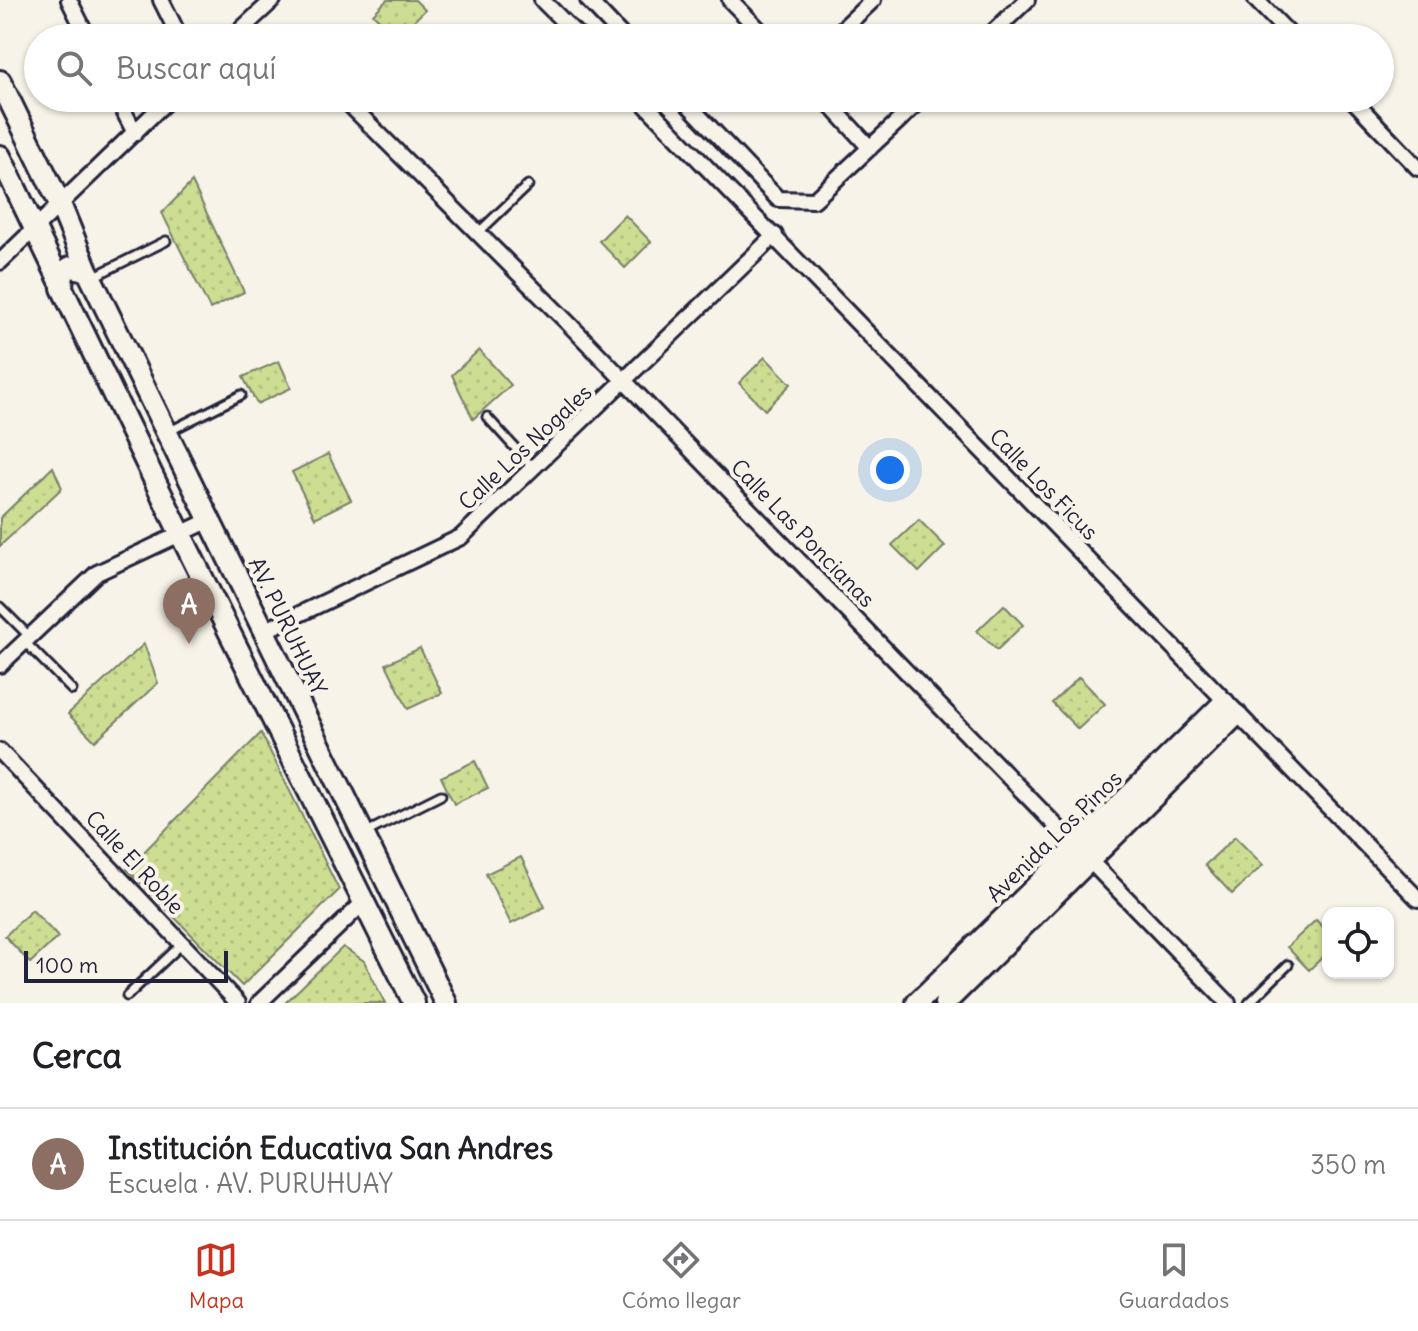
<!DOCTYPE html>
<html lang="es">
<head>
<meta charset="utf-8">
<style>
	body { margin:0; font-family:Delius,sans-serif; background:#f2f2f2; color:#202124 }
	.controls { position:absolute; right:24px; bottom:24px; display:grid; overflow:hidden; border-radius:16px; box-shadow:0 2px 6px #0004 }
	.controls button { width:72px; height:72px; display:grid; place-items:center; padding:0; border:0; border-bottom:2px solid #e0e0e0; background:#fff; color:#202124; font:40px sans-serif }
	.scale { position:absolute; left:24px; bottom:20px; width:204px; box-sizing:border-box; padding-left:8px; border:4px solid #22223b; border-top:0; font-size:22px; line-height:28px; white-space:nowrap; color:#22223b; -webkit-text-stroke:6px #f7f3e8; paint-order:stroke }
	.you { position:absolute; left:890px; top:470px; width:28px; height:28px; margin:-20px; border:6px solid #fff; border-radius:50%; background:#1a73e8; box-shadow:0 0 0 12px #1a73e833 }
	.badge { display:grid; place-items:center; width:52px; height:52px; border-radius:50%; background:#c8321e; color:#fff; font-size:26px; font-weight:700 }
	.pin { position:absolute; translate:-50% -66px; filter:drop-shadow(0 2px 4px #0008) }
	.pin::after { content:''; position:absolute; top:42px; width:28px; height:24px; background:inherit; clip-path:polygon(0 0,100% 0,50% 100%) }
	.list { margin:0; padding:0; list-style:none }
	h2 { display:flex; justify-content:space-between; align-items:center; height:104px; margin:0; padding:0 32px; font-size:34px }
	h2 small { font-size:26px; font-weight:400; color:#757577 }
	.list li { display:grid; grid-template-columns:52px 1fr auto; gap:24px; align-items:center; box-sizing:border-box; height:112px; padding:0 32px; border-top:2px solid #e0e0e0 }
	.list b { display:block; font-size:30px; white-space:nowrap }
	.list p { margin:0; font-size:26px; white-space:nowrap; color:#757577 }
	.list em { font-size:26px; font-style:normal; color:#757577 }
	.icon { flex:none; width:44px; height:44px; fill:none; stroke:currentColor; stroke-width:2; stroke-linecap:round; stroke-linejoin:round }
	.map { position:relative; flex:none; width:1418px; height:1003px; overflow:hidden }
	.search { position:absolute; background:#fff; box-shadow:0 2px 6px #0004; left:24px; right:24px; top:24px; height:88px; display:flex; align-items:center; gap:20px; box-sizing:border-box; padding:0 28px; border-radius:44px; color:#757577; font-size:30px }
	.sheet { height:216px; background:#fff }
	nav { display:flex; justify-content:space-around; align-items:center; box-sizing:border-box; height:112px; border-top:2px solid #e0e0e0; background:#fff; font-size:22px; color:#757577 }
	nav a { display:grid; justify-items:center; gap:4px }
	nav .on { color:#c8321e }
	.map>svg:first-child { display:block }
	.park { fill:url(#park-dots); stroke:#788067; stroke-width:2 }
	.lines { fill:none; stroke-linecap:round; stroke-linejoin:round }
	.lane-casing { stroke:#22223b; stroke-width:13 }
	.street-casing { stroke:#22223b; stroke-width:20 }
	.secondary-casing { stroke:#22223b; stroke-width:26 }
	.lane { stroke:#f7f3e8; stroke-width:7 }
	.street { stroke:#f7f3e8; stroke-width:14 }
	.secondary { stroke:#f7f3e8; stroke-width:20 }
	.labels { text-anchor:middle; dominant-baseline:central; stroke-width:8; stroke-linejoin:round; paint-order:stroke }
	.street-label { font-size:22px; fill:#22223b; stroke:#f7f3e8 }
</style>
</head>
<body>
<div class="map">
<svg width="1418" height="1003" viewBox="0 0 1418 1003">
	<defs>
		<pattern id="park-dots" width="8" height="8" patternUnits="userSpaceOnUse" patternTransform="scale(2)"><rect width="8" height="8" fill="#cdde93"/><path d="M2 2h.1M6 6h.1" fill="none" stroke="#b0be80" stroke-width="1.8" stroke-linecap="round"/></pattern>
	</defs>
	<rect width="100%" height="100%" fill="#f7f3e8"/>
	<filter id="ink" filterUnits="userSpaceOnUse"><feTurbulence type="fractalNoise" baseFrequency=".0125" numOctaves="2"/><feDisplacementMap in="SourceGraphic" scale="16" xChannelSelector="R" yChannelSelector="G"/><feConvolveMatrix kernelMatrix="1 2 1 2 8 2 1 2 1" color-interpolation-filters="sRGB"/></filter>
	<g filter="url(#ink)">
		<path class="park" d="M387 0H415L425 10 397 37 373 14Z
			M192 182 244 292 210 309 162 213Z
			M625 215 651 242 625 268 599 241Z
			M479 350 511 385 473 419 452 375Z
			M765 357 791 384 765 410 739 383Z
			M279 361 291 388 257 404 243 377Z
			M328 454 351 500 315 518 292 472Z
			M53 467 62 488 0 546V518Z
			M919 520 945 546 919 572 892 545Z
			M1004 605 1023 625 997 650 977 631Z
			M144 644 158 683 95 741 68 714Z
			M420 648 442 693 408 709 386 664Z
			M1079 677 1105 704 1078 729 1052 703Z
			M261 733 339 890 242 986 127 869Z
			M475 761 488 788 454 804 441 777Z
			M1235 837 1263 865 1232 894 1205 865Z
			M521 857 545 907 511 924 486 874Z
			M32 910 58 937 30 963 5 936Z
			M1316 920 1328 932V952L1309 970 1287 947Z
			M343 947 364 961 385 1003H285Z"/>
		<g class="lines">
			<g class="lane-casing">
				<path id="lane" d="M478 233 528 185
					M93 277 166 241
					M487 417 534 469
					M168 432 241 395
					M0 607 30 637
					M25 642 72 690
					M365 833 441 795
					M127 996 182 944
					M1249 1003 1288 965"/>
			</g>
			<g class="street-casing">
				<path id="street" d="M69 0 88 38
					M161 0 180 38
					M542 0 580 38
					M588 0 624 38
					M730 0 767 38
					M1256 0 1293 38
					M232 38 273 0
					M833 38 873 0
					M987 38 1027 0
					M117 98 135 133
					M343 98 570 325 1228 1003
					M639 98 1418 899
					M682 98 778 199 814 200 923 98
					M824 98 870 148
					M1351 98 1418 168
					M0 262 170 98
					M264 631 461 537 775 235
					M0 665 97 573 210 520
					M0 751 238 1003
					M259 1003 365 901"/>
			</g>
			<g class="secondary-casing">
				<path id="secondary" d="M0 81 60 204 87 270
					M0 156 60 281
					M414 1003 181 535 62 288 63 272 71 267 87 270 91 278 446 1003
					M917 1003 1224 703
					M945 1003 1236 715"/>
			</g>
			<use href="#lane" class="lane"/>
			<use href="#street" class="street"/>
			<use href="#secondary" class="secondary"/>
		</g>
	</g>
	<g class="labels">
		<g class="street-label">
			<text transform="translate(525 447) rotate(-43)">Calle Los Nogales</text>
			<text transform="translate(1044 484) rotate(46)">Calle Los Ficus</text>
			<text transform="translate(803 533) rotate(46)">Calle Las Poncianas</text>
			<text transform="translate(288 626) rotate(64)">AV. PURUHUAY</text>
			<text transform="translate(1054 836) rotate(-44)">Avenida Los Pinos</text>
			<text transform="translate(135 862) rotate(47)">Calle El Roble</text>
		</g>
	</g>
</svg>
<div class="controls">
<button><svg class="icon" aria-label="locate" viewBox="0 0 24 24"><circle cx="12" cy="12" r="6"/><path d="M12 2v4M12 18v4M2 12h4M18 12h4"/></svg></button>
</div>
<div class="scale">100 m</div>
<div class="you"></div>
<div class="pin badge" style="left:189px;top:644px;background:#8d6e63">A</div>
<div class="search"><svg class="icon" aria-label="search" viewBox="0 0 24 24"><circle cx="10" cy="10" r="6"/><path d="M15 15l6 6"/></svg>Buscar aquí</div>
</div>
<section class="sheet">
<h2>Cerca<small></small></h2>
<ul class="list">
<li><span class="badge" style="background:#8d6e63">A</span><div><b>Institución Educativa San Andres</b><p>Escuela · AV. PURUHUAY</p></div><em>350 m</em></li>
</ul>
</section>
<nav>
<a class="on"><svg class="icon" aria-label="map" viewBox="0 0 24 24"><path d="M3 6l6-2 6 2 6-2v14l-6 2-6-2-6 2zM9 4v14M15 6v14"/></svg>Mapa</a>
<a><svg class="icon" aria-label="directions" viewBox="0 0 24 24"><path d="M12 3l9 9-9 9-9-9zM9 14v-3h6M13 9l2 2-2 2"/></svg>Cómo llegar</a>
<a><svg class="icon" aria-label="saved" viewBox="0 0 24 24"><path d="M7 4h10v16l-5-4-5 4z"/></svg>Guardados</a>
</nav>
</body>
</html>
